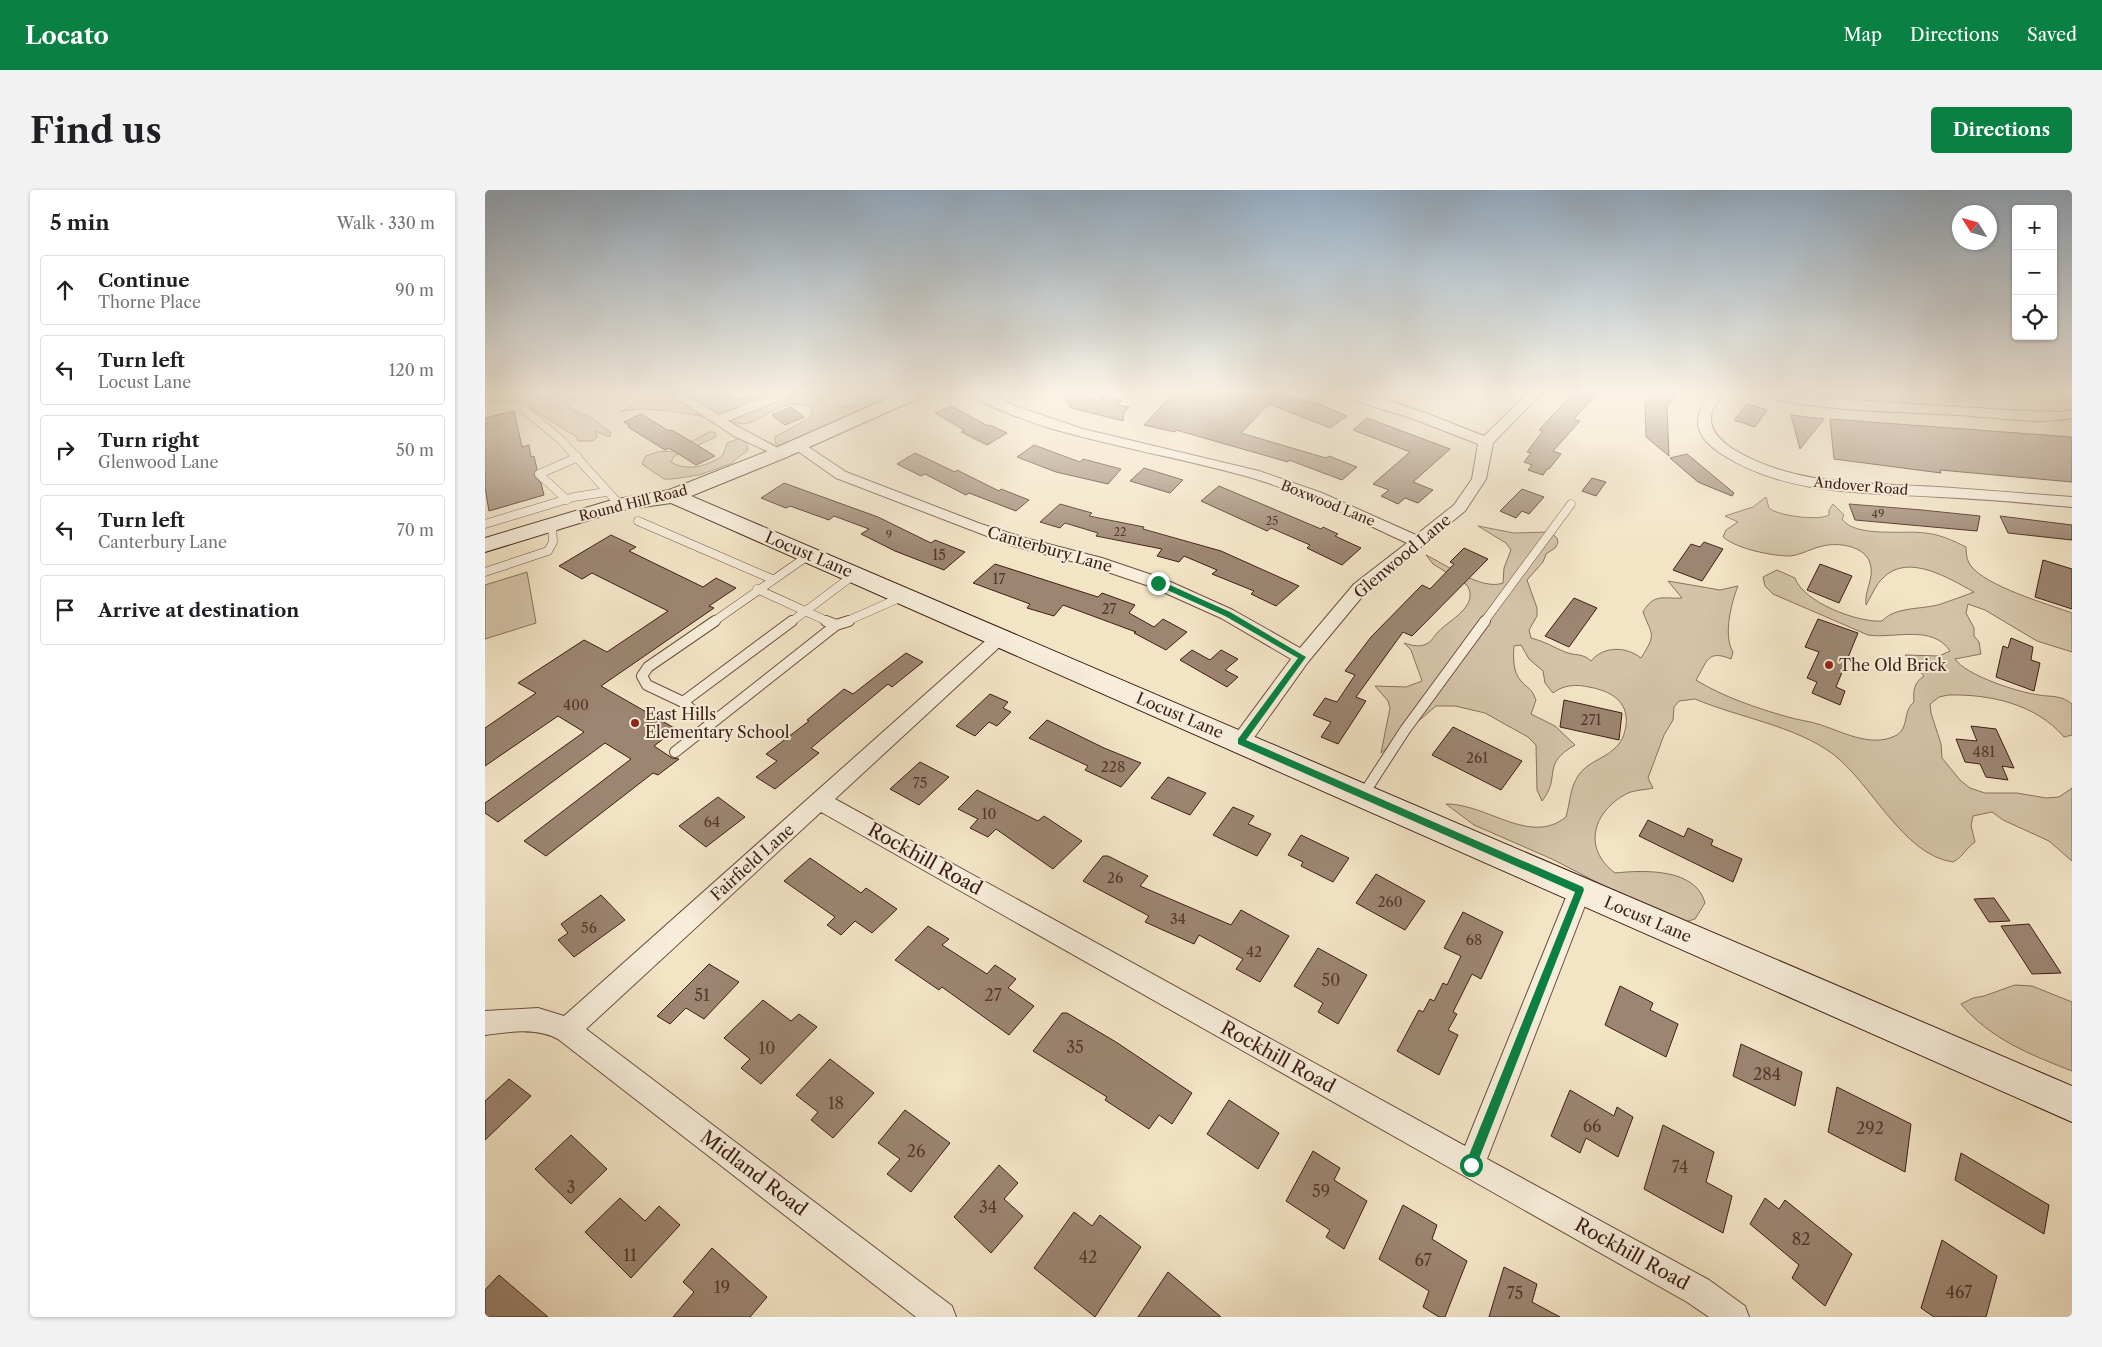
<!DOCTYPE html>
<html lang="en">
<head>
<meta charset="utf-8">
<style>
	body { margin:0; font-family:"Libre Caslon Text",serif; background:#f2f2f2; color:#202124 }
	.controls { position:absolute; right:15px; top:15px; display:grid; overflow:hidden; border-radius:5px; box-shadow:0 1px 4px #0004 }
	.controls button { width:45px; height:45px; display:grid; place-items:center; padding:0; border:0; border-bottom:1px solid #e0e0e0; background:#fff; color:#202124; font:25px sans-serif }
	.compass { position:absolute; left:1467px; top:15px; width:45px; height:45px; border-radius:50%; background:#fff; box-shadow:0 1px 4px #0004; rotate:307deg }
	.stop { position:absolute; width:15px; height:15px; margin:-11px; border:4px solid #0b8043; border-radius:50%; background:#fff }
	.stop.end { background:#0b8043; border-color:#fff; box-shadow:0 1px 5px #0008 }
	.list { margin:0; padding:0; list-style:none }
	h2 { display:flex; justify-content:space-between; align-items:center; height:65px; margin:0; padding:0 20px; font-size:21px }
	h2 small { font-size:16px; font-weight:400; color:#757577 }
	.list li { display:grid; grid-template-columns:32px 1fr auto; gap:15px; align-items:center; box-sizing:border-box; height:70px; margin:0 10px 10px; padding:0 10px; border:1px solid #e0e0e0; border-radius:5px }
	.list b { display:block; font-size:19px; white-space:nowrap }
	.list p { margin:0; font-size:16px; white-space:nowrap; color:#757577 }
	.list em { font-size:16px; font-style:normal; color:#757577 }
	.icon { flex:none; width:28px; height:28px; fill:none; stroke:currentColor; stroke-width:2; stroke-linecap:round; stroke-linejoin:round }
	.map { position:relative; flex:none; width:1587px; height:1127px; overflow:hidden; border-radius:5px }
	header { display:flex; align-items:center; gap:30px; box-sizing:border-box; height:70px; padding:0 25px; background:#0b8043; color:#fff }
	header strong { font-size:24px }
	nav { display:flex; gap:28px; margin-inline-start:auto; font-size:18px }
	.intro { display:flex; align-items:center; justify-content:space-between; box-sizing:border-box; height:120px; padding:0 30px }
	h1 { margin:0; font-size:35px }
	.button { padding:12px 22px; border-radius:5px; background:#0b8043; color:#fff; font-size:18px; font-weight:700 }
	main { display:flex; gap:30px; padding:0 30px }
	aside { flex:1; background:#fff; border-radius:5px; box-shadow:0 1px 4px #0004 }
	.map>svg:first-child { display:block }
	.green { fill:#d4c3a8; stroke:#89715e }
	.building { fill:#9c8571; stroke:#3e1f14 }
	.lines { fill:none; stroke-linecap:round; stroke-linejoin:round }
	.lane-far1-casing { stroke:#6b5040; stroke-width:9 }
	.lane-casing { stroke:#6b5040; stroke-width:12 }
	.street-casing { stroke:#6b5040; stroke-width:2 }
	.secondary-casing { stroke:#3e1f14; stroke-width:2 }
	.lane-far1 { stroke:#f7edda; stroke-width:8 }
	.lane { stroke:#f7edda; stroke-width:10 }
	.street { fill:#f7edda; fill-rule:evenodd }
	.secondary { fill:#f7edda; fill-rule:evenodd }
	.route { fill:#0b8043 }
	.poi-dot { fill:#8f2418; stroke:#f7edda; stroke-width:2 }
	.labels { text-anchor:middle; dominant-baseline:central; stroke-width:4; stroke-linejoin:round; paint-order:stroke }
	.far-number-label { font-size:11px; fill:#56382b }
	.far-street-label { font-size:14px; fill:#3e1f14; stroke:#f7edda }
	.number-label { font-size:14px; fill:#56382b }
	.street-label { font-size:16px; fill:#3e1f14; stroke:#f7edda }
	.poi-label { font-size:16px; fill:#3e1f14; stroke:#f7edda; text-anchor:start }
	.near-number-label { font-size:16px; fill:#56382b }
	.near-street-label { font-size:19px; fill:#3e1f14; stroke:#f7edda }
</style>
</head>
<body>
<header>
<strong>Locato</strong>
<nav><a>Map</a><a>Directions</a><a>Saved</a></nav>
</header>
<div class="intro"><h1>Find us</h1><a class="button">Directions</a></div>
<main>
<aside>
<h2>5 min<small>Walk · 330 m</small></h2>
<ul class="list">
<li><svg class="icon" aria-label="ahead" viewBox="0 0 24 24"><path d="M12 20V5M6 11l6-6 6 6"/></svg><div><b>Continue</b><p>Thorne Place</p></div><em>90 m</em></li>
<li><svg class="icon" aria-label="left" viewBox="0 0 24 24"><path d="M17 20v-9H6M10 6l-5 5 5 5"/></svg><div><b>Turn left</b><p>Locust Lane</p></div><em>120 m</em></li>
<li><svg class="icon" aria-label="right" viewBox="0 0 24 24"><path d="M7 20v-9h11M14 6l5 5-5 5"/></svg><div><b>Turn right</b><p>Glenwood Lane</p></div><em>50 m</em></li>
<li><svg class="icon" aria-label="left" viewBox="0 0 24 24"><path d="M17 20v-9H6M10 6l-5 5 5 5"/></svg><div><b>Turn left</b><p>Canterbury Lane</p></div><em>70 m</em></li>
<li><svg class="icon" aria-label="arrive" viewBox="0 0 24 24"><path d="M6 21V4h12l-3 4 3 4H6"/></svg><div><b>Arrive at destination</b></div></li>
</ul>
</aside>
<div class="map">
<svg width="1587" height="1127" viewBox="0 0 1587 1127">
	<rect width="100%" height="100%" fill="#f3e4c6"/>
	<filter id="stains"><feTurbulence type="fractalNoise" baseFrequency=".004" numOctaves="4"/><feColorMatrix values="0 0 0 0 .2 0 0 0 0 .09 0 0 0 0 .02 0 0 0 .5 -.17"/></filter>
	<radialGradient id="worn" r=".72"><stop offset=".6" stop-color="#630" stop-opacity="0"/><stop offset="1" stop-color="#630" stop-opacity=".3"/></radialGradient>
	<path class="green" d="M0 203 87 205 91 208 84 218 107 228 126 243 125 247 110 241 112 246 108 251H93L91 246C61 231 36 203 0 213Z
		M173 203H218L224 207 245 210 266 209 280 203H327L346 215 361 217 397 203H417C393 214 313 259 291 255L290 247 326 227 327 219C302 204 283 228 260 234 223 229 171 213 135 222L148 215 155 206Z
		M224 242H230L231 247 189 266 186 272C202 282 224 276 238 265L242 253 255 248 261 252 263 260 245 274 214 285 187 289H179L157 274 161 266 172 262 189 261Z
		M1281 307 1284 318C1293 326 1334 331 1344 325V320L1348 314 1359 325 1357 329C1370 348 1419 340 1440 343 1454 344 1469 351 1481 357 1481 364 1482 371 1486 376 1501 396 1562 414 1587 423V462L1552 451 1500 420 1483 414 1481 423 1489 438V446L1494 452 1496 464 1470 469C1480 485 1535 503 1554 505 1566 507 1577 505 1587 514V545L1579 547C1551 514 1505 504 1463 505L1454 507 1445 514 1446 523 1456 554 1457 568 1475 590 1485 598 1500 603H1532L1561 608 1574 607 1587 598V671L1564 651 1518 630 1507 622 1488 626 1486 636 1490 652C1481 658 1478 667 1468 672 1418 665 1387 594 1348 564 1308 535 1255 528 1210 509L1194 511 1189 517 1188 530 1179 545 1163 588 1168 598C1160 600 1148 600 1141 604 1108 622 1097 658 1130 683 1159 680 1211 678 1220 713L1210 729 1197 733 1187 731 1067 669 989 635 961 614C1003 614 1045 656 1081 627 1085 613 1085 598 1093 586 1102 572 1117 570 1129 559 1137 552 1139 546 1141 536 1144 511 1126 501 1104 497 1091 494 1078 495 1068 503L1060 493 1058 481 1044 469 1036 455 1029 456C1028 468 1028 482 1036 491 1044 500 1046 497 1051 510L1046 524 1070 536 1090 555C1055 575 1077 586 1057 611L1052 600 1051 555 1043 547 1000 523 970 516H951L896 563 905 518 903 511 890 496 921 497 937 491 926 460 919 453C926 455 932 457 939 455 947 452 948 447 953 442 964 430 995 416 982 395L948 374 941 365C960 374 997 401 1018 393L1019 378 1026 360 1021 353 993 336 1029 343 1065 342 1072 348 1073 353 1070 358 1061 364 1058 372 1042 390 1052 418V426L1044 440 1046 448C1059 451 1068 457 1080 462 1090 466 1098 463 1106 471 1118 456 1141 456 1156 468 1172 443 1167 446 1158 422 1169 403 1178 409 1197 408L1183 391 1235 400 1253 396C1246 413 1238 446 1248 462L1246 469C1222 459 1222 472 1211 490 1236 506 1274 519 1303 527 1313 530 1323 531 1333 534 1356 541 1385 558 1410 546 1425 539 1417 521 1429 512 1428 500 1429 493 1439 486L1420 465 1454 466 1465 461C1447 434 1410 449 1383 445L1288 404 1280 396 1278 387 1292 380 1310 388C1318 412 1373 433 1397 431 1411 416 1437 420 1456 414 1467 410 1479 406 1489 402 1465 389 1423 362 1398 388 1391 394 1386 407 1381 415 1379 400 1390 388 1385 373 1380 356 1353 352 1338 356 1327 358 1316 365 1305 366 1287 366 1252 359 1238 347L1241 340 1253 332 1240 326 1268 317Z
		M42 382 51 433 0 449V395Z
		M1530 795 1547 796 1587 812V881C1546 865 1505 849 1476 814L1488 808 1499 806Z"/>
	<path class="building" d="M578 203H594L613 211 618 206 637 211 632 215 644 217 639 222 638 231 586 218Z
		M689 203H794L792 204 836 215 862 226 845 238 784 214 756 243 841 268 844 266 872 277 857 290 804 270 803 272 691 240 690 242 659 235Z
		M1088 203H1112L1089 229 1095 231 1068 261 1076 264 1064 279H1062L1058 285 1043 280 1047 275 1039 272 1046 263 1042 262 1058 241 1054 240Z
		M1169 203H1193L1182 217 1184 266 1161 247 1160 213Z
		M1262 214 1282 220 1270 237 1249 230Z
		M466 216 503 236 505 235 522 243 502 255 476 242 479 240 450 223Z
		M306 217 319 227 300 235 287 225Z
		M29 221 37 257 44 255 46 267 49 266 52 279 49 285 56 293 59 305 4 321 0 297V228Z
		M156 224 184 241 187 240 230 266 211 275 184 258 180 260 143 237 145 236 139 232Z
		M1306 225 1339 229 1315 259Z
		M882 228 965 259 928 292 948 300 933 313 920 308 913 314 896 306 904 300 888 294 925 262 868 240Z
		M1345 229 1587 247V292L1455 280 1456 283 1349 269Z
		M549 255 595 272 598 269 636 279 623 294 571 282 532 267Z
		M430 263 470 282 472 280 514 301 516 299 544 310 531 321 484 303 481 305 440 284 436 286 412 274Z
		M1202 264 1249 303 1247 306 1213 292 1185 268Z
		M659 278 698 290 685 303 645 291Z
		M1107 288 1121 292 1111 306 1097 301Z
		M299 293 393 327 446 353 450 350 480 362 459 380 410 361 376 344 384 339 349 326 344 330 305 316 301 318 276 308Z
		M734 296 836 339 838 337 853 344 850 346 876 358 857 375 822 358 825 355 786 338 782 341 716 311Z
		M1037 299 1059 307 1044 324 1037 321 1031 328 1015 321Z
		M575 314 607 323 604 326 659 337 658 339 736 361 814 396 791 416 766 404 769 401 727 384 732 380 699 366 694 372 672 366 677 359 611 346 613 343 580 333 575 338 555 332Z
		M1364 314 1437 320 1495 326 1492 341 1370 330Z
		M1515 326 1587 335V350L1523 343Z
		M126 345 151 357 144 361 218 397 231 388 251 398 224 416 229 418 116 496 191 539 169 556 187 568 194 569 173 585 168 583 61 666 39 651 146 569 120 553 13 632 0 623V613L99 542 73 526 0 576V538L51 503 33 493 99 450 122 462 183 421 107 383 97 389 74 376Z
		M1219 352 1238 359 1217 391 1188 380 1206 354 1215 357Z
		M979 358 1003 369 927 446 918 442 871 507 881 511 853 554 836 547 846 532 828 525 840 508 852 512 870 485 860 481 886 447 937 395 945 399 969 374 965 372Z
		M1558 370 1587 379V419L1550 407Z
		M510 374 613 407 617 403 650 415 644 423 669 437 678 429 702 442 681 460 649 443 651 442 578 415 569 426 542 418 545 414 488 393Z
		M1335 374 1367 386 1354 413 1322 400Z
		M1089 408 1112 418 1084 457 1060 446Z
		M1333 429 1373 443 1351 497 1360 501 1355 515 1327 503 1332 492 1322 488 1334 462 1320 457Z
		M1526 448 1548 457 1546 470 1555 473 1549 501 1511 487 1518 456 1523 458Z
		M707 460 725 470 736 460 753 469 740 480 753 487 742 497 695 470Z
		M421 463 438 472 407 497 403 494 326 558 334 563 290 599 271 587 292 571 281 564 324 531 322 530 359 499 368 504Z
		M505 504 523 512 518 518 526 522 512 536 504 532 490 546 471 536Z
		M1079 510 1137 523 1134 550 1075 537Z
		M562 530 619 558 656 573 636 597 600 580 603 576 544 548Z
		M1486 536 1511 539 1529 578 1517 576 1523 590 1501 587 1495 574 1480 572 1471 549 1492 551Z
		M968 537 1037 571 1016 600 947 565Z
		M435 572 464 587 434 615 405 599Z
		M683 587 721 603 705 625 666 608Z
		M492 600 553 631 559 626 597 651 568 679 511 639 503 647 485 638 493 629 473 619Z
		M233 607 260 627 221 657 194 636Z
		M748 617 769 626 763 634 786 644 772 666 728 645Z
		M1163 630 1199 647 1203 638 1228 650 1226 655 1257 669 1248 692 1154 646Z
		M816 645 864 668 848 692 816 676 818 672 803 665Z
		M618 666H623L663 686 655 696 746 735 756 720 804 746 775 792 751 779 758 769 714 745 709 754 660 732 664 726 598 691Z
		M325 668 376 703 381 698 412 719 387 743 370 731 356 745 342 735 350 727 299 691Z
		M891 684 940 711 920 740 871 713Z
		M116 705 140 730 89 767 73 750 83 743 76 734Z
		M1509 708 1525 731 1504 732 1489 709Z
		M978 722 1018 742 996 789 987 784 968 822 972 824 963 840 973 845 954 885 912 861 934 820 938 822 945 809 949 811 958 793 962 795 976 766 959 758Z
		M1544 734 1576 783 1547 784 1516 736Z
		M443 736 464 749 457 755 502 784 510 775 531 789 523 798 549 816 524 845 457 797 454 800 410 770Z
		M833 758 882 785 853 834 833 822 838 813 809 796Z
		M224 774 254 792 219 829 201 818 185 834 172 826Z
		M1135 796 1168 813 1165 820 1193 834 1181 867 1120 835Z
		M278 810 306 831 314 824 332 837 276 894 256 878 265 869 239 848Z
		M577 823H582L631 852 707 903 687 934 674 925 664 939 620 910 622 907 548 861Z
		M1256 854 1317 882 1310 916 1248 886Z
		M345 869 389 903 348 948 326 930 333 922 311 905Z
		M24 889 46 906 0 950V911Z
		M1352 897 1426 934 1420 982 1343 942Z
		M1085 900 1129 926 1132 917 1148 927 1133 967 1101 948 1095 963 1066 946Z
		M744 910 794 943 773 979 722 944Z
		M420 920 465 953 426 1002 402 984 415 969 393 953Z
		M1178 935 1229 962 1221 992 1247 1006 1238 1043 1159 999Z
		M86 945 122 979 86 1014 50 979Z
		M828 961 855 978 849 990 882 1011 859 1059 841 1047 845 1040 801 1011Z
		M1476 963 1564 1015 1559 1044 1470 990Z
		M514 975 533 993 519 1009 538 1026 506 1063 469 1027Z
		M135 1008 160 1031 174 1016 195 1035 146 1088 100 1042Z
		M1280 1008 1294 1019 1300 1010 1367 1064 1340 1116 1307 1088 1314 1075 1265 1034Z
		M918 1015 952 1035 947 1049 982 1071 960 1127H954L938 1117 944 1101 894 1069Z
		M589 1022 607 1036 615 1025 656 1057 610 1127 549 1078Z
		M1457 1050 1512 1086 1501 1127H1449L1436 1118Z
		M227 1058 282 1107 265 1127H188L209 1102 198 1092Z
		M1019 1077 1052 1094 1047 1112 1075 1127H1004Z
		M683 1082 736 1127H653Z
		M14 1085 63 1127H0V1100Z"/>
	<g class="lines">
		<g class="lane-far1-casing">
			<path id="lane-far1" d="M40 220 76 250 134 314
				M82 310 54 284 93 267
				M153 331 287 389
				M0 334 89 307 121 302
				M0 382 63 361 68 352 67 335
				M272 399 344 432
				M228 432 324 365
				M306 432 370 384
				M360 432 419 406
				M999 432 1086 314"/>
		</g>
		<g class="lane-casing">
			<path id="lane" d="M230 431 163 477 157 486 162 495 198 512 307 431
				M341 431 351 435
				M198 512 208 521 229 531
				M190 562 351 435 364 431
				M878 605 920 540 1000 431"/>
		</g>
		<g class="street-casing">
			<path id="street" d="M183 203H199L234 225 289 203H307L305 206 243 231 302 263 295 267 249 246Z
				M485 203H502L530 216 598 239 774 281 837 303 931 345 969 315 987 289 993 254 926 228 854 206 852 203C900 203 954 229 999 246L1043 203H1057L1008 253 1001 289 980 321 881 402 823 472 763 556 756 559 749 556 746 551 749 546 806 469 736 428 667 397 605 376 528 356 351 288 304 255 306 252H316L361 282 496 334 540 348 617 368 679 389 748 420 815 458 869 394 922 353C870 329 819 303 764 287 697 268 628 257 561 237 546 232 494 214 485 203Z
				M1225 203H1239C1235 209 1229 215 1227 222 1222 239 1236 251 1248 259 1310 297 1384 293 1454 297 1499 300 1543 304 1587 307V317C1543 313 1499 309 1455 307 1381 302 1303 306 1238 265 1209 246 1206 230 1225 203Z
				M1274 203H1301L1322 207 1538 221 1576 222 1587 220V228C1551 235 1510 227 1473 225 1408 221 1340 222 1276 206Z
				M514 442 520 444 523 448 520 452 350 609 980 956 1084 700 1087 693 1095 690 1103 693 1106 700 1002 969 1224 1090 1260 1116 1264 1127H1224L1202 1112 336 622 101 839 467 1116 471 1127H431L73 849C51 837 23 842 0 845V821L53 818 79 826 508 444Z"/>
		</g>
		<g class="secondary-casing">
			<path id="secondary" d="M415 203H439L436 207 302 267 206 306 1587 896V932L186 313 137 320 0 362V348L127 310 184 300 288 259Z"/>
		</g>
		<use href="#lane-far1" class="lane-far1"/>
		<use href="#lane" class="lane"/>
		<use href="#street" class="street"/>
		<use href="#secondary" class="secondary"/>
	</g>
	<linearGradient id="sky" x2="0" y2="1"><stop stop-color="#93acc2"/><stop offset="0.56" stop-color="#faf3e5"/><stop offset="1" stop-color="#faf3e5" stop-opacity="0"/></linearGradient>
	<rect width="1587" height="361" fill="url(#sky)"/>
	<path class="route" d="M671 391H676L745 422 821 467 761 550 1098 697 1099 700 990 979 986 980 980 975 1090 702 753 554V549L813 468 740 426 671 395Z"/>
	<g class="poi-dot">
		<circle cx="1344" cy="475" r="5"/>
		<circle cx="150" cy="533" r="5"/>
	</g>
	<g class="labels">
		<g class="far-number-label">
			<text x="1393" y="324">49</text>
			<text x="787" y="331">25</text>
			<text x="635" y="342">22</text>
			<text x="404" y="345">9</text>
		</g>
		<g class="far-street-label">
			<text transform="translate(1376 296) rotate(5)">Andover Road</text>
			<text transform="translate(148 313) rotate(-14)">Round Hill Road</text>
			<text transform="translate(843 313) rotate(22)">Boxwood Lane</text>
		</g>
		<g class="number-label">
			<text x="454" y="365">15</text>
			<text x="514" y="389">17</text>
			<text x="624" y="419">27</text>
			<text x="91" y="515">400</text>
			<text x="1106" y="530">271</text>
			<text x="1499" y="562">481</text>
			<text x="992" y="568">261</text>
			<text x="628" y="577">228</text>
			<text x="435" y="593">75</text>
			<text x="504" y="624">10</text>
			<text x="227" y="632">64</text>
			<text x="630" y="688">26</text>
			<text x="905" y="712">260</text>
			<text x="693" y="729">34</text>
			<text x="104" y="738">56</text>
			<text x="989" y="750">68</text>
			<text x="769" y="762">42</text>
		</g>
		<g class="street-label">
			<text transform="translate(565 359) rotate(16)">Canterbury Lane</text>
			<text transform="translate(324 364) rotate(23)">Locust Lane</text>
			<text transform="translate(917 366) rotate(-40)">Glenwood Lane</text>
			<text transform="translate(695 525) rotate(23)">Locust Lane</text>
			<text transform="translate(267 672) rotate(-42)">Fairfield Lane</text>
			<text transform="translate(1163 729) rotate(23)">Locust Lane</text>
		</g>
		<g class="poi-label">
			<text x="1354" y="475">The Old Brick</text>
			<text x="160" y="524">East Hills<tspan x="160" dy="18">Elementary School</tspan></text>
		</g>
		<g class="near-number-label">
			<text x="846" y="790">50</text>
			<text x="217" y="805">51</text>
			<text x="508" y="805">27</text>
			<text x="590" y="857">35</text>
			<text x="282" y="858">10</text>
			<text x="1282" y="884">284</text>
			<text x="351" y="913">18</text>
			<text x="1107" y="936">66</text>
			<text x="1385" y="938">292</text>
			<text x="431" y="961">26</text>
			<text x="1195" y="977">74</text>
			<text x="86" y="997">3</text>
			<text x="836" y="1001">59</text>
			<text x="503" y="1017">34</text>
			<text x="1316" y="1049">82</text>
			<text x="145" y="1065">11</text>
			<text x="603" y="1067">42</text>
			<text x="938" y="1070">67</text>
			<text x="237" y="1097">19</text>
			<text x="1474" y="1102">467</text>
			<text x="1030" y="1103">75</text>
		</g>
		<g class="near-street-label">
			<text transform="translate(440 669) rotate(29)">Rockhill Road</text>
			<text transform="translate(793 867) rotate(29)">Rockhill Road</text>
			<text transform="translate(269 983) rotate(37)">Midland Road</text>
			<text transform="translate(1147 1064) rotate(29)">Rockhill Road</text>
		</g>
	</g>
	<rect width="100%" height="100%" filter="url(#stains)"/>
	<rect width="100%" height="100%" fill="url(#worn)"/>
</svg>
<div class="controls">
<button>+</button>
<button>−</button>
<button><svg class="icon" aria-label="locate" viewBox="0 0 24 24"><circle cx="12" cy="12" r="6"/><path d="M12 2v4M12 18v4M2 12h4M18 12h4"/></svg></button>
</div>
<svg class="compass" viewBox="-18 -18 36 36"><path d="M0-13l5 13h-10z" fill="#e53935"/><path d="M0 13l5-13h-10z" fill="#757577"/></svg>
<div class="stop" style="left:986px;top:975px"></div>
<div class="stop end" style="left:673px;top:393px"></div>
</div>
</main>
</body>
</html>
